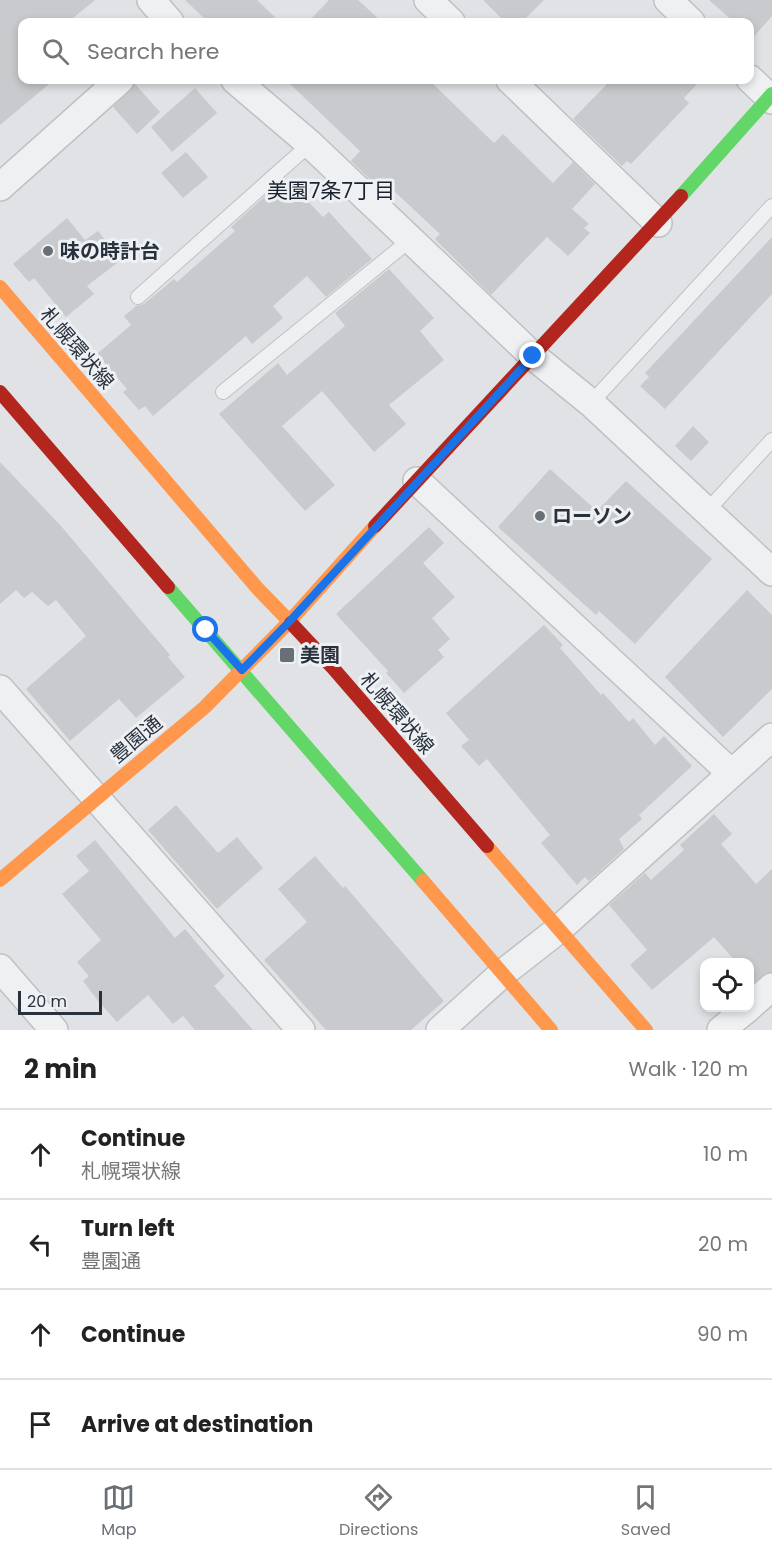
<!DOCTYPE html>
<html lang="en">
<head>
<meta charset="utf-8">
<style>
	body { margin:0; font-family:Poppins,"Noto Sans JP",sans-serif; background:#f6f6f6; color:#222 }
	.controls { position:absolute; right:18px; bottom:18px; display:grid; overflow:hidden; border-radius:12px; box-shadow:0 3px 9px #0003 }
	.controls button { width:54px; height:54px; display:grid; place-items:center; padding:0; border:0; border-bottom:2px solid #e0e0e0; background:#fff; color:#222; font:30px sans-serif }
	.scale { position:absolute; left:18px; bottom:15px; width:84px; box-sizing:border-box; padding-left:6px; border:3px solid #29313c; border-top:0; font-size:16px; line-height:21px; white-space:nowrap; color:#29313c; -webkit-text-stroke:4px #eef1f4; paint-order:stroke }
	.stop { position:absolute; width:18px; height:18px; margin:-14px; border:4px solid #1a73e8; border-radius:50%; background:#fff }
	.stop.end { background:#1a73e8; border-color:#fff; box-shadow:0 2px 6px #0008 }
	.list { margin:0; padding:0; list-style:none }
	h2 { display:flex; justify-content:space-between; align-items:center; height:78px; margin:0; padding:0 24px; font-size:26px }
	h2 small { font-size:20px; font-weight:400; color:#767676 }
	.list li { display:grid; grid-template-columns:39px 1fr auto; gap:18px; align-items:center; box-sizing:border-box; height:90px; padding:0 24px; border-top:2px solid #e0e0e0 }
	.list b { display:block; font-size:22px; white-space:nowrap }
	.list p { margin:0; font-size:20px; white-space:nowrap; color:#767676 }
	.list em { font-size:20px; font-style:normal; color:#767676 }
	.icon { flex:none; width:33px; height:33px; fill:none; stroke:currentColor; stroke-width:2; stroke-linecap:round; stroke-linejoin:round }
	.map { position:relative; flex:none; width:772px; height:1030px; overflow:hidden }
	.search { position:absolute; background:#fff; box-shadow:0 3px 9px #0003; left:18px; right:18px; top:18px; height:66px; display:flex; align-items:center; gap:15px; box-sizing:border-box; padding:0 21px; border-radius:12px; color:#767676; font-size:22px }
	.sheet { height:438px; background:#fff }
	nav { display:flex; justify-content:space-around; align-items:center; box-sizing:border-box; height:84px; border-top:2px solid #e0e0e0; background:#fff; font-size:16px; color:#767676 }
	nav a { display:grid; justify-items:center; gap:3px }
	nav .on { color:#696f77 }
	.map>svg:first-child { display:block }
	.building { fill:#c8cacd }
	.lines { fill:none; stroke-linecap:round; stroke-linejoin:round }
	.lane-casing { stroke:#bfc0c3; stroke-width:16 }
	.street-casing { stroke:#bfc0c3; stroke-width:30 }
	.lane { stroke:#eff0f2; stroke-width:14 }
	.street { stroke:#eff0f2; stroke-width:27 }
	.fast { stroke:#63d668; stroke-width:14 }
	.slow { stroke:#ff974d; stroke-width:14 }
	.jam { stroke:#b3261e; stroke-width:14 }
	.route { stroke:#1a73e8; stroke-width:8 }
	.poi-dot { fill:#696f77; stroke:#eef1f4; stroke-width:2 }
	.labels { text-anchor:middle; dominant-baseline:central; stroke-width:6; stroke-linejoin:round; paint-order:stroke }
	.poi-label { font-size:20px; font-weight:bold; fill:#29313c; stroke:#eef1f4; text-anchor:start }
	.street-label { font-size:20px; fill:#29313c; stroke:#eef1f4 }
	.neighbourhood-label { font-size:21px; fill:#1b222d; stroke:#eef1f4 }
</style>
</head>
<body>
<div class="map">
<svg width="772" height="1030" viewBox="0 0 772 1030">
	<rect width="100%" height="100%" fill="#e0e2e5"/>
	<path class="building" d="M0 0H95L68 22H22V80H54L0 125Z
		M185 0H257L280 22H208Z
		M329 0H358L382 22H308Z
		M483 0H544L522 22H505Z
		M709 0H772V16L750 41V22H734Z
		M286 80H429L494 143 503 134 553 183 573 162 595 184 572 209 589 224 584 228 590 233 568 256 547 237 491 295 435 239 440 234 380 178 374 183 351 161 360 151Z
		M611 80H701L684 98 689 103 631 164 627 161 622 166 573 119Z
		M135 84 160 112 137 134 113 107Z
		M195 88 217 113 172 152 151 127Z
		M186 152 208 177 183 198 161 173Z
		M285 178 323 217 329 212 372 259 326 297 307 276 273 306 283 318 252 344 246 336 153 416 145 406 139 410 123 392 127 389 97 354 131 325 124 316 136 306 144 304 174 279 177 282 235 231 231 227Z
		M67 218 85 240 98 231 121 260 87 286 94 294 66 317 34 278 29 282 13 264Z
		M772 237V294L665 409 640 386 649 377 645 373Z
		M389 269 434 318 420 331 444 360 389 405 406 424 374 452 322 391 282 426 335 485 305 511 219 414 278 363 287 375 345 326 335 313Z
		M693 426 709 442 691 461 675 446Z
		M0 462 61 526 170 655 168 657 185 677 136 718 119 699 70 741 26 689 86 636 56 600 48 606 32 592 24 598 16 590 0 604Z
		M550 469 597 511 626 481 712 559 635 644 599 611 596 615 498 527Z
		M429 527 444 543 423 563 455 597 432 618 450 639 438 650 444 657 404 693 386 673 388 671 336 614Z
		M747 590 772 615V689L723 737 665 677Z
		M544 625 563 645 560 648 601 695 603 693 629 722 633 718 655 745 664 736 692 766 639 815 642 819 619 839 624 849 589 881 585 877 577 885 541 843 550 835 487 759 479 766 461 746 469 740 446 713Z
		M176 805 218 853 237 837 263 868 217 909 148 830Z
		M714 814 732 834 721 844 756 884 772 869V972L754 982 750 977V963H737L714 937 652 990 630 965 647 950 609 905 645 873 651 880 684 850 680 845Z
		M95 840 175 938 185 929 225 976 214 986 253 1030H195L183 1016 173 1024 148 995 117 1022 99 1002 83 981 89 976 77 962 101 940 62 894 89 871 76 856Z
		M315 856 343 888 345 886 444 1001 411 1030H326L264 960 307 922 278 889Z"/>
	<g class="lines">
		<g class="lane-casing">
			<path id="lane" d="M138 297 310 144
				M223 392 410 240
				M591 403 772 206
				M706 512 772 440"/>
		</g>
		<g class="street-casing">
			<path id="street" d="M151 0 170 22
				M428 0 451 22
				M668 0 691 22
				M750 79 772 100
				M235 80 310 144 533 356 591 403 772 572
				M510 80 658 223
				M0 187 120 80
				M417 481 731 773
				M0 689 301 1030
				M0 968 54 1030
				M750 1006 772 987
				M440 1030 503 973 558 930 772 737
				M721 1030 748 1008"/>
		</g>
		<use href="#lane" class="lane"/>
		<use href="#street" class="street"/>
		<path class="fast" d="M681 196 772 94
			M168 587 423 881"/>
		<path class="slow" d="M0 287 258 589 291 623
			M487 846 646 1030
			M0 880 205 707 289 622 375 526
			M423 881 551 1030"/>
		<path class="jam" d="M0 392 168 587
			M375 526 681 196
			M291 623 333 668 487 846"/>
	</g>
	<g class="lines">
		<path class="route" d="M206 630 242 670 289 622 533 356"/>
	</g>
	<g class="poi-dot">
		<circle cx="48" cy="251" r="6"/>
		<circle cx="540" cy="516" r="6"/>
		<rect x="279" y="647" width="16" height="16" rx="3"/>
	</g>
	<g class="labels">
		<g class="poi-label">
			<text x="60" y="251">味の時計台</text>
			<text x="552" y="516">ローソン</text>
			<text x="300" y="655">美園</text>
		</g>
		<g class="street-label">
			<text transform="translate(77 348) rotate(49)">札幌環状線</text>
			<text transform="translate(397 713) rotate(49)">札幌環状線</text>
			<text transform="translate(136 739) rotate(-40)">豊園通</text>
		</g>
		<g class="neighbourhood-label">
			<text x="331" y="190">美園7条7丁目</text>
		</g>
	</g>
</svg>
<div class="controls">
<button><svg class="icon" aria-label="locate" viewBox="0 0 24 24"><circle cx="12" cy="12" r="6"/><path d="M12 2v4M12 18v4M2 12h4M18 12h4"/></svg></button>
</div>
<div class="scale">20 m</div>
<div class="stop" style="left:206px;top:630px"></div>
<div class="stop end" style="left:533px;top:356px"></div>
<div class="search"><svg class="icon" aria-label="search" viewBox="0 0 24 24"><circle cx="10" cy="10" r="6"/><path d="M15 15l6 6"/></svg>Search here</div>
</div>
<section class="sheet">
<h2>2 min<small>Walk · 120 m</small></h2>
<ul class="list">
<li><svg class="icon" aria-label="ahead" viewBox="0 0 24 24"><path d="M12 20V5M6 11l6-6 6 6"/></svg><div><b>Continue</b><p>札幌環状線</p></div><em>10 m</em></li>
<li><svg class="icon" aria-label="left" viewBox="0 0 24 24"><path d="M17 20v-9H6M10 6l-5 5 5 5"/></svg><div><b>Turn left</b><p>豊園通</p></div><em>20 m</em></li>
<li><svg class="icon" aria-label="ahead" viewBox="0 0 24 24"><path d="M12 20V5M6 11l6-6 6 6"/></svg><div><b>Continue</b></div><em>90 m</em></li>
<li><svg class="icon" aria-label="arrive" viewBox="0 0 24 24"><path d="M6 21V4h12l-3 4 3 4H6"/></svg><div><b>Arrive at destination</b></div></li>
</ul>
</section>
<nav>
<a class="on"><svg class="icon" aria-label="map" viewBox="0 0 24 24"><path d="M3 6l6-2 6 2 6-2v14l-6 2-6-2-6 2zM9 4v14M15 6v14"/></svg>Map</a>
<a><svg class="icon" aria-label="directions" viewBox="0 0 24 24"><path d="M12 3l9 9-9 9-9-9zM9 14v-3h6M13 9l2 2-2 2"/></svg>Directions</a>
<a><svg class="icon" aria-label="saved" viewBox="0 0 24 24"><path d="M7 4h10v16l-5-4-5 4z"/></svg>Saved</a>
</nav>
</body>
</html>
